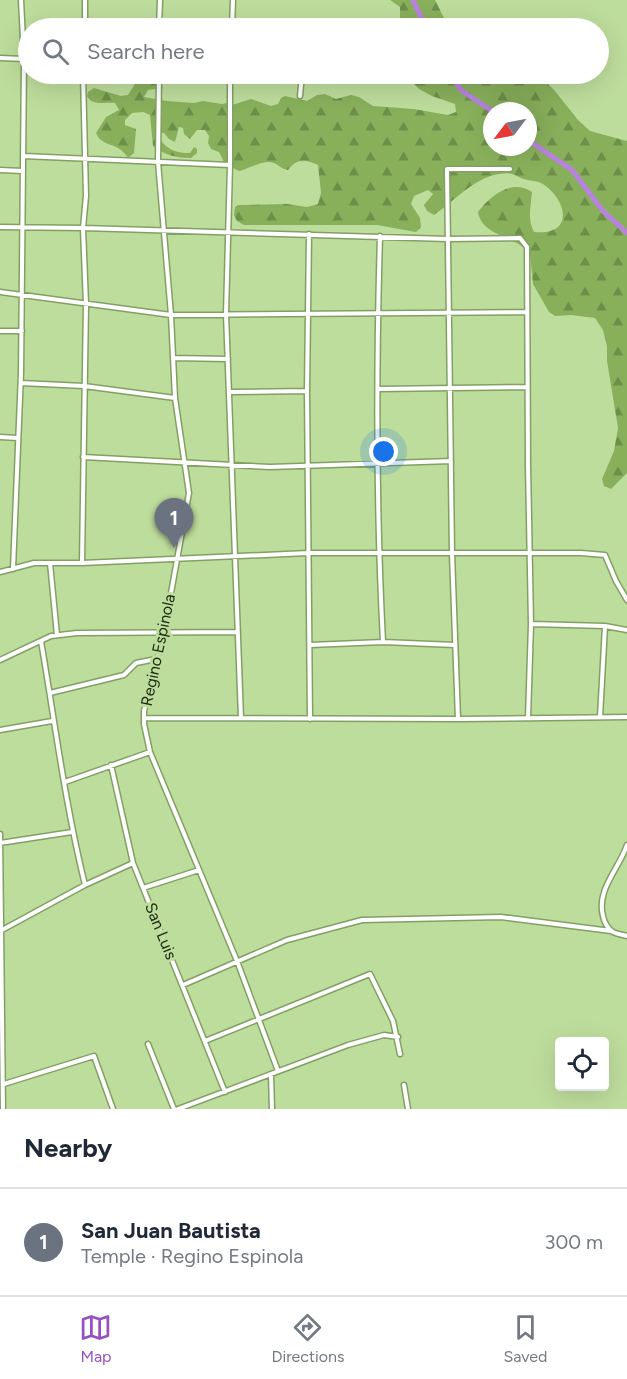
<!DOCTYPE html>
<html lang="en">
<head>
<meta charset="utf-8">
<style>
	body { margin:0; font-family:Figtree,sans-serif; background:#f6f6f7; color:#1f2937 }
	.controls { position:absolute; right:18px; bottom:18px; display:grid; overflow:hidden; border-radius:6px; box-shadow:0 6px 24px #0002 }
	.controls button { width:54px; height:54px; display:grid; place-items:center; padding:0; border:0; border-bottom:2px solid #e0e1e3; background:#fff; color:#1f2937; font:30px sans-serif }
	.compass { position:absolute; left:483px; top:102px; width:54px; height:54px; border-radius:50%; background:#fff; box-shadow:0 6px 24px #0002; rotate:238deg }
	.you { position:absolute; left:384px; top:452px; width:21px; height:21px; margin:-15px; border:4px solid #fff; border-radius:50%; background:#1a73e8; box-shadow:0 0 0 9px #1a73e833 }
	.badge { display:grid; place-items:center; width:39px; height:39px; border-radius:50%; background:#9650c4; color:#fff; font-size:20px; font-weight:700 }
	.pin { position:absolute; translate:-50% -50px; filter:drop-shadow(0 2px 3px #0008) }
	.pin::after { content:''; position:absolute; top:32px; width:21px; height:18px; background:inherit; clip-path:polygon(0 0,100% 0,50% 100%) }
	.list { margin:0; padding:0; list-style:none }
	h2 { display:flex; justify-content:space-between; align-items:center; height:78px; margin:0; padding:0 24px; font-size:26px }
	h2 small { font-size:20px; font-weight:400; color:#747a83 }
	.list li { display:grid; grid-template-columns:39px 1fr auto; gap:18px; align-items:center; box-sizing:border-box; height:108px; padding:0 24px; border-top:2px solid #e0e1e3 }
	.list b { display:block; font-size:22px; white-space:nowrap }
	.list p { margin:0; font-size:20px; white-space:nowrap; color:#747a83 }
	.list em { font-size:20px; font-style:normal; color:#747a83 }
	.icon { flex:none; width:33px; height:33px; fill:none; stroke:currentColor; stroke-width:2; stroke-linecap:round; stroke-linejoin:round }
	.map { position:relative; flex:none; width:627px; height:1109px; overflow:hidden }
	.search { position:absolute; background:#fff; box-shadow:0 6px 24px #0002; left:18px; right:18px; top:18px; height:66px; display:flex; align-items:center; gap:15px; box-sizing:border-box; padding:0 21px; border-radius:33px; color:#747a83; font-size:22px }
	.sheet { height:186px; background:#fff }
	nav { display:flex; justify-content:space-around; align-items:center; box-sizing:border-box; height:84px; border-top:2px solid #e0e1e3; background:#fff; font-size:16px; color:#747a83 }
	nav a { display:grid; justify-items:center; gap:3px }
	nav .on { color:#9650c4 }
	.map>svg:first-child { display:block }
	.forest { fill:url(#forest-firs); fill-rule:evenodd }
	.lines { fill:none; stroke-linecap:round; stroke-linejoin:round }
	.canal { stroke:#b982e1; stroke-width:5 }
	.street-casing { stroke:#82a063; stroke-width:7 }
	.street { stroke:#fff; stroke-width:4 }
	.labels { text-anchor:middle; dominant-baseline:central; stroke-width:6; stroke-linejoin:round; paint-order:stroke }
	.street-label { font-size:16px; fill:#1c280f; stroke:#bddd9c }
</style>
</head>
<body>
<div class="map">
<svg width="627" height="1109" viewBox="0 0 627 1109">
	<defs>
		<pattern id="forest-firs" width="22" height="20" patternUnits="userSpaceOnUse" patternTransform="scale(1.5)"><rect width="22" height="20" fill="#88b05b"/><path d="M5 1l3.5 6h-7zM16 11l3.5 6h-7z" fill="#6e8f4a"/></pattern>
	</defs>
	<rect width="100%" height="100%" fill="#bddd9c"/>
	<path class="forest" d="M390 0H435L449 28H400V7Z
		M404 74H538L555 91 578 120 590 131 627 141V473L611 489 604 486 602 479 614 451 618 428 607 361V346L603 330 595 318 571 315 555 316 549 312 533 284 530 254C516 235 482 237 478 212 490 196 512 178 532 192 531 206 527 219 534 232 574 236 568 201 543 184 536 180 528 181 521 178 513 174 509 172 499 174 472 179 456 200 434 215L427 211 424 205 433 194 428 190 414 196 411 204 420 218 421 227 416 232 377 225H244L237 221 234 215 235 207 238 205 287 204 307 207 318 204 321 193 318 165C305 159 297 158 288 170 282 169 280 166 274 163 265 159 250 168 240 171 234 170 230 164 224 162L219 152 211 149 208 143 209 136 205 130H197L190 139 184 134 183 128 179 127 175 142 169 139 164 133H160L158 137C165 148 176 154 190 153L194 147 197 149V153L191 158C177 158 164 155 153 146L150 115 143 112 132 113 125 120V125L136 129 134 153 128 158C126 155 124 152 121 150 112 143 101 145 96 133L106 117 119 110 115 103C105 102 92 106 87 96L88 92 94 88 121 96 128 95 138 79 145 77 160 81 163 88 148 90 144 97 167 101 194 103 203 101 222 104 227 103 232 105 251 99 271 106 278 104 281 98 285 96 307 101 317 95 325 94 336 99 351 95 359 97 373 106 414 109 448 115 456 112 455 104 432 96 419 89ZM492 111H528V147H492Z"/>
	<g class="lines">
		<path class="canal" d="M413 0 426 28
			M450 74 461 90 492 111
			M528 140 572 170 603 211 627 233"/>
		<g class="street-casing">
			<path id="street" d="M85 28V0
				M159 28 160 0
				M232 28 233 0
				M0 58 24 59
				M159 74 158 162 171 315 175 398 189 493 164 632 144 711V724L150 752 237 961 278 1071
				M207 74 302 75
				M230 74V165L226 314 241 718
				M300 96 302 74
				M23 156 230 165
				M0 170 23 171
				M0 227 83 228 448 239 520 238 527 247 528 466 531 624 528 718
				M309 234 307 391 310 719
				M380 236C376 371 376 507 383 642
				M0 292 171 315 527 312
				M0 331H22
				M173 358 228 359
				M21 383 84 386 175 398
				M378 389 527 387
				M229 392 307 391
				M0 437 18 438
				M83 457 270 467 451 461
				M50 563 57 635
				M82 563 86 304 83 228 86 196 83 74
				M13 569 21 373 24 59 21 0
				M0 572 34 563H82L308 553H581L605 555 616 581 627 600
				M531 624 605 626 627 630
				M41 641C55 723 65 804 85 885
				M310 645 383 642 455 645
				M0 660 51 636 77 633 238 632
				M50 693 124 675 136 663 156 659
				M600 717 605 626
				M144 718 458 719 627 717
				M458 719 452 554 447 169H510
				M0 730 52 721
				M111 765 133 863 225 1092
				M65 782 150 752
				M0 834 3 1109
				M0 843 72 832
				M627 845C619 869 596 890 603 916 604 922 608 929 613 932 617 934 623 935 627 936
				M143 888 199 870
				M2 930 85 885 133 863
				M183 985 287 940 362 920 501 917 611 931
				M205 1041 370 974 393 1021 400 1054
				M148 1044 174 1109
				M271 1074 272 1109
				M4 1084 94 1056 113 1109
				M404 1085 408 1109
				M178 1109 348 1045 384 1035 398 1037"/>
		</g>
		<use href="#street" class="street"/>
	</g>
	<g class="labels">
		<g class="street-label">
			<text transform="translate(158 650) rotate(-78)">Regino Espinola</text>
			<text transform="translate(161 931) rotate(68)">San Luis</text>
		</g>
	</g>
</svg>
<div class="controls">
<button><svg class="icon" aria-label="locate" viewBox="0 0 24 24"><circle cx="12" cy="12" r="6"/><path d="M12 2v4M12 18v4M2 12h4M18 12h4"/></svg></button>
</div>
<svg class="compass" viewBox="-18 -18 36 36"><path d="M0-13l5 13h-10z" fill="#e53935"/><path d="M0 13l5-13h-10z" fill="#747a83"/></svg>
<div class="you"></div>
<div class="pin badge" style="left:174px;top:548px;background:#6b7280">1</div>
<div class="search"><svg class="icon" aria-label="search" viewBox="0 0 24 24"><circle cx="10" cy="10" r="6"/><path d="M15 15l6 6"/></svg>Search here</div>
</div>
<section class="sheet">
<h2>Nearby<small></small></h2>
<ul class="list">
<li><span class="badge" style="background:#6b7280">1</span><div><b>San Juan Bautista</b><p>Temple · Regino Espinola</p></div><em>300 m</em></li>
</ul>
</section>
<nav>
<a class="on"><svg class="icon" aria-label="map" viewBox="0 0 24 24"><path d="M3 6l6-2 6 2 6-2v14l-6 2-6-2-6 2zM9 4v14M15 6v14"/></svg>Map</a>
<a><svg class="icon" aria-label="directions" viewBox="0 0 24 24"><path d="M12 3l9 9-9 9-9-9zM9 14v-3h6M13 9l2 2-2 2"/></svg>Directions</a>
<a><svg class="icon" aria-label="saved" viewBox="0 0 24 24"><path d="M7 4h10v16l-5-4-5 4z"/></svg>Saved</a>
</nav>
</body>
</html>
